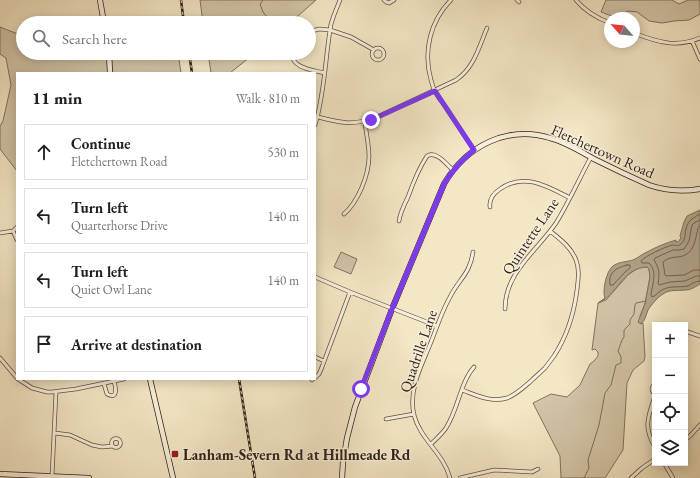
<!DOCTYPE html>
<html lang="en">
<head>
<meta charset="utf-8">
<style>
	body { margin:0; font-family:"EB Garamond",serif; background:#f6f6f6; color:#202124 }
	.controls { position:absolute; right:12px; bottom:12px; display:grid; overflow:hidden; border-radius:0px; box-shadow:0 2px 10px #0003 }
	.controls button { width:36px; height:36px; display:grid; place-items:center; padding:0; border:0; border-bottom:1px solid #e0e0e0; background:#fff; color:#202124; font:20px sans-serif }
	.compass { position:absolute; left:604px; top:12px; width:36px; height:36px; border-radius:50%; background:#fff; box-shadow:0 2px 10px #0003; rotate:297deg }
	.stop { position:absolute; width:12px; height:12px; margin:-9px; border:3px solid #7c3aed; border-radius:50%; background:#fff }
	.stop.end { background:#7c3aed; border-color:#fff; box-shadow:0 1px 4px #0008 }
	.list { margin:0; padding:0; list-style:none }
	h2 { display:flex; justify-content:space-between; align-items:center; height:52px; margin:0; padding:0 16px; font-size:17px }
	h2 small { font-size:13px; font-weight:400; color:#757577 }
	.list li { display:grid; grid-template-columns:26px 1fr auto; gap:12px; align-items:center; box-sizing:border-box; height:56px; margin:0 8px 8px; padding:0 8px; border:1px solid #e0e0e0; border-radius:0px }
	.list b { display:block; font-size:15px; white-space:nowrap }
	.list p { margin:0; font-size:13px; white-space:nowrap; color:#757577 }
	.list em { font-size:13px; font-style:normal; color:#757577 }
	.icon { flex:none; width:22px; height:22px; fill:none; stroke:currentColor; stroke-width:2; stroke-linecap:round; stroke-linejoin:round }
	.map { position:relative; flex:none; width:700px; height:478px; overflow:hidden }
	.search { position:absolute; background:#fff; box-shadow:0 2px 10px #0003; left:16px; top:16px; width:300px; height:44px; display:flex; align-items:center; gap:10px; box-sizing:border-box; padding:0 14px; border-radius:22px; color:#757577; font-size:15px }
	.panel { position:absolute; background:#fff; box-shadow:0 2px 10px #0003; left:16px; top:72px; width:300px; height:308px; border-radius:0px }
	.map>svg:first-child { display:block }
	.green { fill:#d3c5a8; stroke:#817360 }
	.water { fill:#b1a48a; stroke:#7d705c }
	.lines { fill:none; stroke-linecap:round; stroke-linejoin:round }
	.shore { stroke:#706250; stroke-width:1 }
	.stream { stroke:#7d705c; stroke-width:1 }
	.street-casing { stroke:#605243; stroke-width:4.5 }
	.secondary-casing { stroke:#2f2117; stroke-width:6 }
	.street { stroke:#f8efda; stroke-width:3 }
	.secondary { stroke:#f8efda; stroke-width:4.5 }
	.rail-casing { stroke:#2f2117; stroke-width:2.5 }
	.rail { stroke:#f8efda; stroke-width:1; stroke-dasharray:3; stroke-linecap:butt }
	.route { stroke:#7c3aed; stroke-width:5 }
	.poi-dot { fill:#8f2418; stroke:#f8efda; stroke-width:1.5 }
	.labels { text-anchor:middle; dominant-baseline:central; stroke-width:3; stroke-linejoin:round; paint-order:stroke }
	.street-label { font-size:15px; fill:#2f2117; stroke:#f8efda }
	.poi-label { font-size:15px; font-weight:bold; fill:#2f2117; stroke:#f8efda; text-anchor:start }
</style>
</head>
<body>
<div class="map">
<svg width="700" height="478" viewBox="0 0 700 478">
	<rect width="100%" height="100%" fill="#f4e7c6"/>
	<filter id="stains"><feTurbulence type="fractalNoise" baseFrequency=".005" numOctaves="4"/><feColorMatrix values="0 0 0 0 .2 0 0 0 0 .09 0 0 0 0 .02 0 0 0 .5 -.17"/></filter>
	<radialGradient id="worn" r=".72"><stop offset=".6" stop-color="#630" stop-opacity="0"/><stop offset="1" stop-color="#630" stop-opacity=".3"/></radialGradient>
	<path class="green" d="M200 0H316L290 23H203Z
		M606 0H672L679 4 688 0H700V14L689 20 674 21 662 23 649 21 637 12 627 11 621 18H617L601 12Z
		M0 27 23 36V53H97L102 54 114 53H178L181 73H17V171L0 149V126L3 121 11 85 6 58 0 54Z
		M208 53H255L230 73H211Z
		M341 252 357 259 351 274 334 267Z
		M641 267H647L649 269 650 277 645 304 640 316 641 324 643 323 645 357 644 361 633 370 627 383 623 450 605 478H561L560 456 533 403 551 394 567 397 580 385 590 364 594 361 598 356V352L595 349 592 350 598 303 606 300 628 275 635 270Z"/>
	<path class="water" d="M700 210V284C695 287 691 290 685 290 678 291 670 289 663 294 658 297 652 304 648 310 646 315 645 321 641 324L638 322 645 304 650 277 649 269 647 267C622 268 618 295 598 303L605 298C602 292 606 271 613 266 618 262 626 262 633 260 638 258 642 254 647 252 656 247 666 243 676 240V242H678L681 238 680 236 684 222 687 216Z"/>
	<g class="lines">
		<path class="shore" d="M700 214C689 220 686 223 685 236 684 239 684 242 681 244 678 247 675 245 672 245 665 247 645 256 641 261L642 263H649C658 272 652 285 651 295L652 297C656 296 658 292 662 290 671 285 679 288 688 286 692 284 695 281 700 281
			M700 220 694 223 692 225 689 241 684 249 679 250H673L655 258 654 260C659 268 660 273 658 283L659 285 670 282 685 281 696 276H700
			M700 226 698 228C695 241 694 256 677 257 672 257 666 259 663 262L665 275 666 276 684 275 694 270H700
			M627 265H630V268L625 272 613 285H610C608 272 616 268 627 265Z"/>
		<path class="stream" d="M263 0 260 4 263 12 271 22V23
			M584 478 589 468 588 460 599 425 605 393 611 385 616 365 621 363V357L618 351C620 347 621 340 624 337V330L630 324V320L634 314 635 305 636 303 646 301"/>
		<g class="street-casing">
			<path id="street" d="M384 0 386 2 389 3 394 0
				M451 0C430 21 423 52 431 80 432 83 433 88 435 91 438 98 443 103 447 109 456 123 465 136 474 150
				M517 0 519 2
				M576 0C585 11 597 18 610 23
				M634 33C657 42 676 48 700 38
				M309 34 312 31 319 29 330 30 351 37 374 50
				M692 41 700 59
				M372 54a6 6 0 1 1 12 0a6 6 0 1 1-12 0Z
				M292 53C291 68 313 70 324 73
				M318 117C341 123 353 126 377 117L456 80C474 68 479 47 487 28
				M315 125C325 93 325 58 331 24L334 15 340 0
				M490 207C489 199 494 193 500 189 524 172 547 186 570 198
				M344 214C358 202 369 175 369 156 369 145 366 133 365 122
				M399 221C400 213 404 205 408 197 413 183 419 168 427 156 436 150 447 165 453 170
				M13 231 17 240
				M0 233 13 231 17 227
				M315 277 350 292 437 326
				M505 309C505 272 537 251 556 223 569 202 579 179 591 157
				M685 331 700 336
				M315 357 324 361
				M0 358 17 378
				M315 378 319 374 322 367 350 292
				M18 379 32 388 47 392H52L76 389 124 379
				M312 380 313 379
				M104 384 107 394C118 400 116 388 114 381
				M655 384C651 387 651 391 655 394
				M462 390C476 395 491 403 507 398 516 395 524 387 531 381 536 376 541 372 545 368 548 364 551 360 554 356 567 336 574 314 577 290 578 280 580 270 576 260 571 247 560 239 550 231
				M655 396C648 417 643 427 655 447
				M386 419 414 414
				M55 433 70 435 92 445 102 447 113 446
				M111.5 443a4.5 4.5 0 1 1 9 0a4.5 4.5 0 1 1-9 0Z
				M685 440 691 435 700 425
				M431 444C436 439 442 434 446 428 458 410 460 383 474 367
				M664 463 673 478
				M52 476 56 392
				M450 478C444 454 420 439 414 415 408 389 422 365 431 342 437 327 442 311 450 297 459 279 470 274 473 252
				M460 478 494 470 532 472 538 469
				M631 478 642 468 655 459"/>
		</g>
		<g class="secondary-casing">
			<path id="secondary" d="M100 0 104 23
				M109 53 110 73
				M150 379 173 478
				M0 474 89 478
				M342 478 343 462 347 438 355 407 392 309 444 184C466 146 507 125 550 138 566 142 580 151 594 159 612 168 631 177 649 185 666 191 682 192 700 189"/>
		</g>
		<use href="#street" class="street"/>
		<use href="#secondary" class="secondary"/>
		<g class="rail-casing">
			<path id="rail" d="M181 0 184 23
				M189 53 192 73
				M239 379 255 478"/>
		</g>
		<use href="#rail" class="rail"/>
	</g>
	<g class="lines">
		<path class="route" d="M361 389 392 309 444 184C452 170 462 160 474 150L435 91 371 120"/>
	</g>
	<rect class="poi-dot" x="171" y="450" width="8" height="8" rx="2"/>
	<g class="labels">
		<g class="street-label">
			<text transform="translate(603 151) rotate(24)">Fletchertown Road</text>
			<text transform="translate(530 236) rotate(-56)">Quintette Lane</text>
			<text transform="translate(418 351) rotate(-71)">Quadrille Lane</text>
		</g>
		<g class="poi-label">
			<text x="183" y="454">Lanham-Severn Rd at Hillmeade Rd</text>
		</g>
	</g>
	<rect width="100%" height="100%" filter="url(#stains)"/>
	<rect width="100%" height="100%" fill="url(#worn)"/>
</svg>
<div class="controls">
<button>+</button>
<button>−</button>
<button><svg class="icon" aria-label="locate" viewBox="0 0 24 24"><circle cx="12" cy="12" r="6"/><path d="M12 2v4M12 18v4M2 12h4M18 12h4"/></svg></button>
<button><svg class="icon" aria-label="layers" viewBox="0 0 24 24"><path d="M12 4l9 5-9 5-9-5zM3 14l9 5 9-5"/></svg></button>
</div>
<svg class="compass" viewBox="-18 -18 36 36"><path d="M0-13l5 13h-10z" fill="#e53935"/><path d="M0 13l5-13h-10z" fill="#757577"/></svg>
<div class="stop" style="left:361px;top:389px"></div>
<div class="stop end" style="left:371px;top:120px"></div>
<div class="search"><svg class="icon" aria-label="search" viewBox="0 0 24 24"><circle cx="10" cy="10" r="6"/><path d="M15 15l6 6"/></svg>Search here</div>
<section class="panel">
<h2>11 min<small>Walk · 810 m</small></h2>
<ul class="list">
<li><svg class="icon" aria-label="ahead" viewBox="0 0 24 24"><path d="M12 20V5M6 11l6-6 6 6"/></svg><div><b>Continue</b><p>Fletchertown Road</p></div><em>530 m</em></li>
<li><svg class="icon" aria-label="left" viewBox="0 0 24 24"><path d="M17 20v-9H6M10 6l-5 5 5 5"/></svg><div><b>Turn left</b><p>Quarterhorse Drive</p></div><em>140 m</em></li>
<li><svg class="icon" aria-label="left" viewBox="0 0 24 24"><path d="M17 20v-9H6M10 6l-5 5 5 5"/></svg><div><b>Turn left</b><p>Quiet Owl Lane</p></div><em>140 m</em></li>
<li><svg class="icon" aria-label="arrive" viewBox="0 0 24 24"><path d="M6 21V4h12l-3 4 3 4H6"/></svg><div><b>Arrive at destination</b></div></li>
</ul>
</section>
</div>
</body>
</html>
